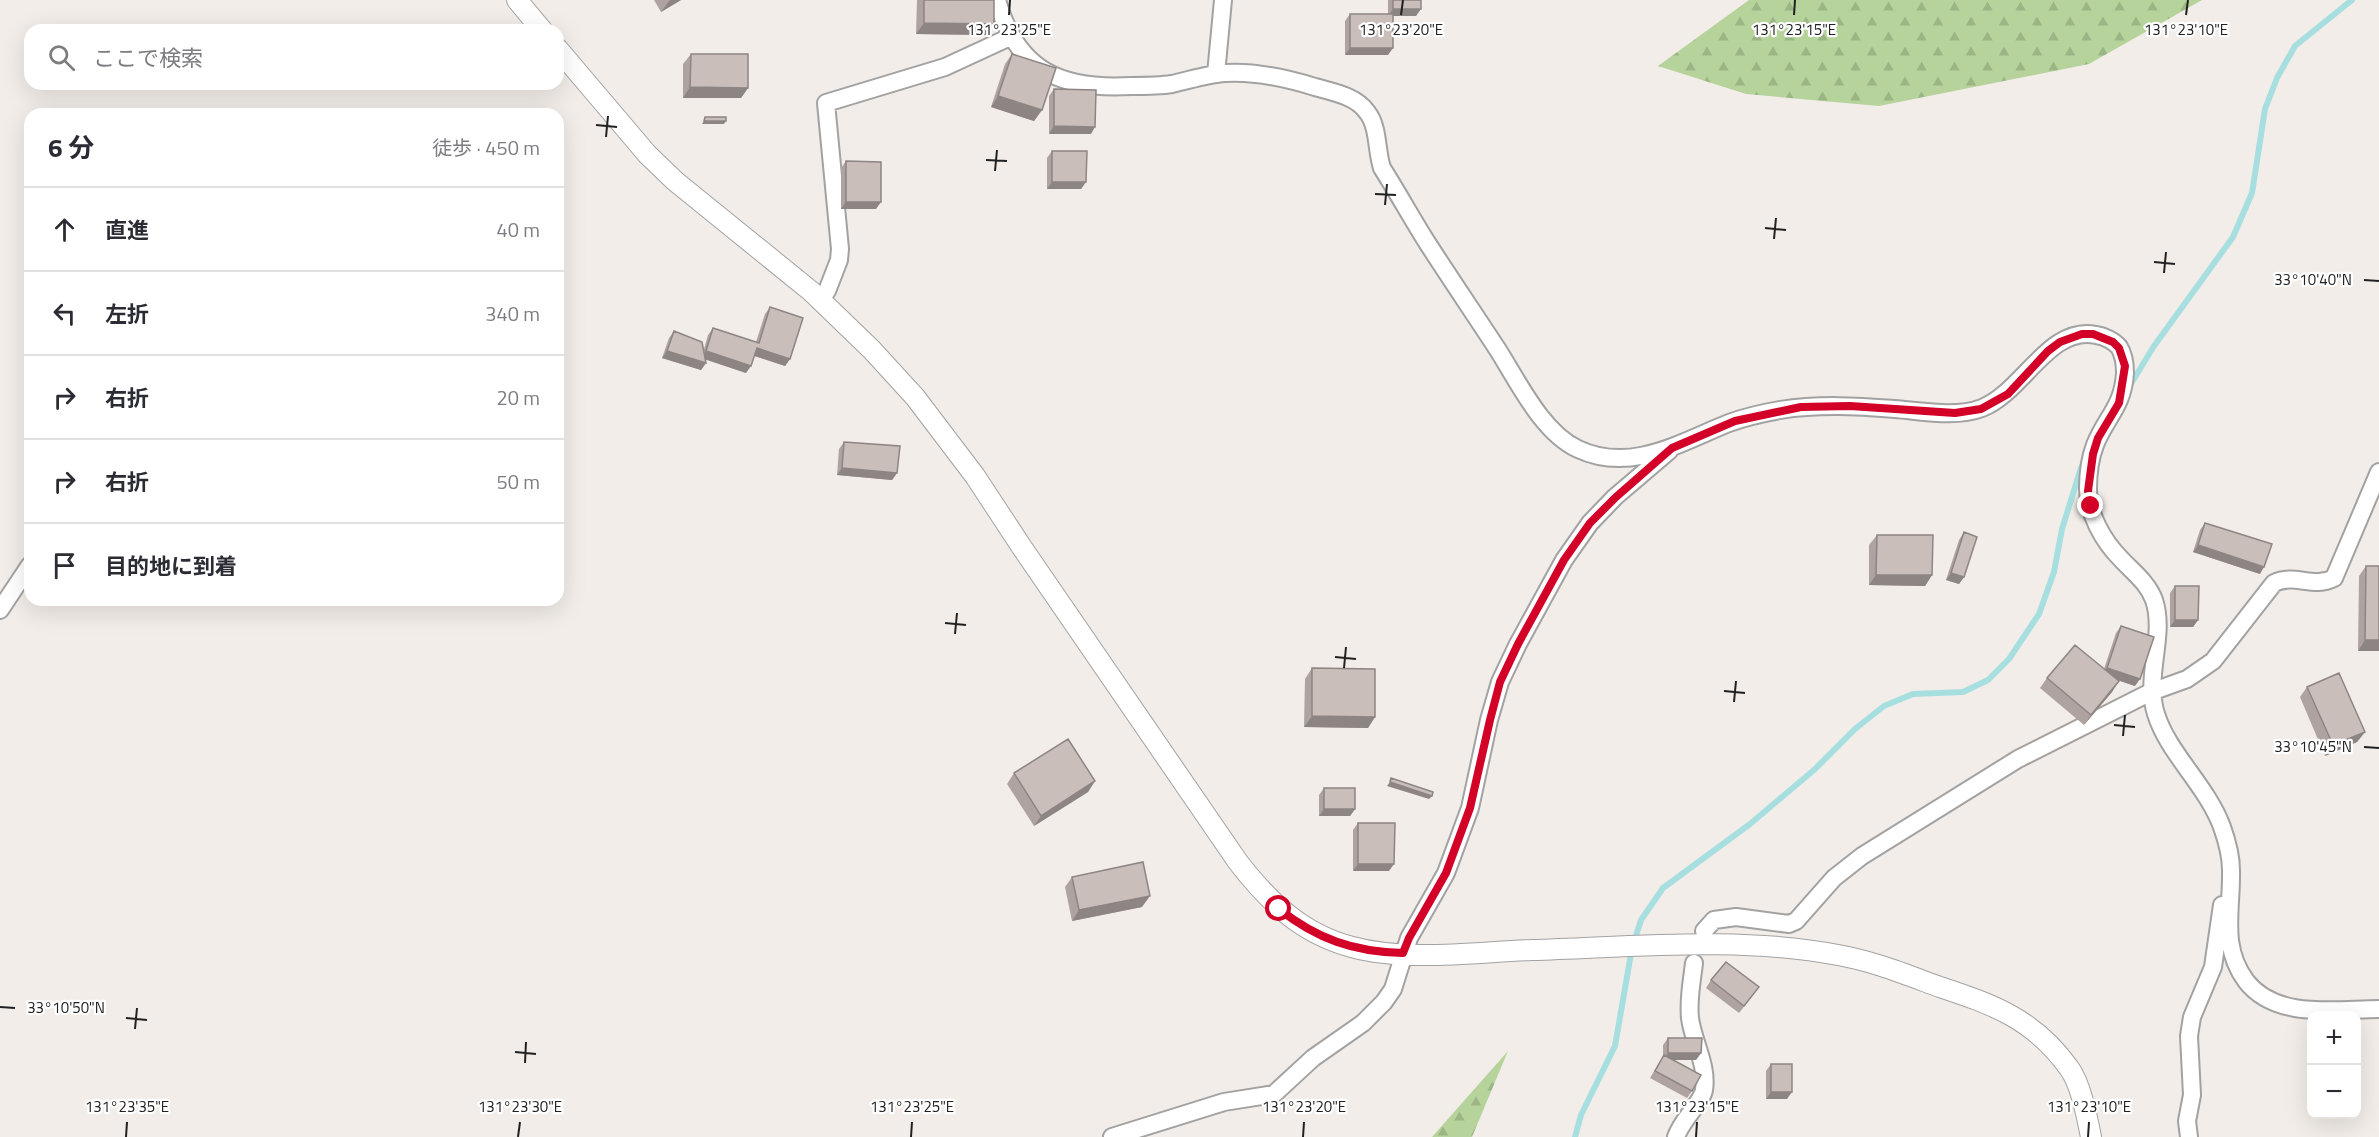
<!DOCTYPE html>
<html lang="ja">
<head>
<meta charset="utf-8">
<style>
	body { margin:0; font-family:"Titillium Web","Noto Sans JP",sans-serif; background:#f2f2f3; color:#2b2b33 }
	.controls { position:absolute; right:18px; bottom:18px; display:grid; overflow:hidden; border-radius:12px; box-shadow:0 6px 24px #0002 }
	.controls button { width:54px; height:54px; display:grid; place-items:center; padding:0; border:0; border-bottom:2px solid #e1e1e2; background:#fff; color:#2b2b33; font:30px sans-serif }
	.stop { position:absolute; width:18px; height:18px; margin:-14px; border:4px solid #d30027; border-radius:50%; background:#fff }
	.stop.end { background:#d30027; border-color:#fff; box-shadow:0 2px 6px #0008 }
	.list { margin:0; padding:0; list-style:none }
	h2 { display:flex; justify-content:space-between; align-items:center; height:78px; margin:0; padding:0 24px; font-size:26px }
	h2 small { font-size:20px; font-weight:400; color:#7c7c81 }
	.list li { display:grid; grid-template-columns:39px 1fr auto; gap:18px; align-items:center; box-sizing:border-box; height:84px; padding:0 24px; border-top:2px solid #e1e1e2 }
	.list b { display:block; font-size:22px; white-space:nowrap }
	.list em { font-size:20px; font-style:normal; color:#7c7c81 }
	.icon { flex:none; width:33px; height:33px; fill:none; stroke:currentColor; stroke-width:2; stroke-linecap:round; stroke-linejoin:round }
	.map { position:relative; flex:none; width:2379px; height:1137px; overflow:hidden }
	.search { position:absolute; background:#fff; box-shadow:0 6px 24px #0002; left:24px; top:24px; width:540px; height:66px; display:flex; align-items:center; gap:15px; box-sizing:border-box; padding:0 21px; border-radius:18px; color:#7c7c81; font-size:22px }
	.panel { position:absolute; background:#fff; box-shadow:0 6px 24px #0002; left:24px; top:108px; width:540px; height:498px; border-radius:18px }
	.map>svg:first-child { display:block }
	.forest { fill:url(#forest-firs) }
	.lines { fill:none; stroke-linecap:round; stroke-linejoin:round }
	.stream { stroke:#a7dfe1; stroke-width:6 }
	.minor-casing { stroke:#a2a2a2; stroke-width:20 }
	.tertiary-casing { stroke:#a2a2a2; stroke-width:22 }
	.minor { stroke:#fff; stroke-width:16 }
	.tertiary { stroke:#fff; stroke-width:20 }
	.wall { fill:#aea3a1 }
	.shaded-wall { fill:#8d8583 }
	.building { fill:#cabebb; stroke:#8d8583; stroke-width:1.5 }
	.route { stroke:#d30027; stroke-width:8 }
	.ticks { fill:none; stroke:#212121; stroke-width:2 }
	.ticks-label { font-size:15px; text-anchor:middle; fill:#212121; stroke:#fff; stroke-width:4.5; stroke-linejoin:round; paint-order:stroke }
</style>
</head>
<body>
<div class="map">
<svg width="2379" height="1137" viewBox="0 0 2379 1137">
	<defs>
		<pattern id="forest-firs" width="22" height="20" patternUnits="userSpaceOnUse" patternTransform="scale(1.5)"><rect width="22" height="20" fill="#b6d39b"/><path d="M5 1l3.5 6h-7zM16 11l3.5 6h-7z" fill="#9cb585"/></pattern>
	</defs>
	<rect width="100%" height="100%" fill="#f2ede8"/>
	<path class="forest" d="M1749 0H2202L2089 64 1879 106 1746 94 1658 66Z
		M1508 1051 1472 1137H1432Z"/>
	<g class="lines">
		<path class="stream" d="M2129 387 2154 346 2233 237 2252 193 2265 109 2277 78 2295 46 2352 0
			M1575 1137 1581 1115 1615 1046 1632 948 1641 920 1663 888 1750 824 1814 770 1855 729 1884 706 1913 694 1963 692 1988 680 2009 659 2039 614 2054 572 2062 529 2081 468 2085 460"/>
		<g class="minor-casing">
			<path id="minor" d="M997 0C1017 71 1061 90 1131 86 1144 86 1159 86 1172 84 1190 80 1208 74 1225 73 1256 71 1286 78 1315 87 1333 92 1356 96 1367 112 1379 127 1376 150 1382 168 1398 193 1412 219 1428 244 1450 278 1473 312 1496 347 1517 379 1541 432 1578 449 1631 474 1681 442 1729 423 1745 417 1763 413 1780 410 1819 404 1856 406 1895 409 1922 411 1956 418 1982 408 2023 392 2049 325 2096 335 2104 336 2114 341 2119 347 2124 355 2125 364 2125 373 2123 407 2106 417 2095 445 2090 458 2088 475 2088 489 2088 514 2103 541 2121 559 2133 572 2148 583 2154 600 2166 635 2144 677 2156 714 2168 753 2207 786 2222 827 2227 841 2231 856 2231 870 2232 910 2220 946 2246 981 2276 1020 2336 1009 2379 1009
				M1216 74 1223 0
				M827 291 839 260 840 249 826 103 945 67 1010 37
				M0 610 30 565
				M1704 931 1714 920 1736 917 1789 924 1796 921 1834 878 1862 856 2018 759 2151 692 2187 679 2213 661 2274 583C2296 573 2313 589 2334 578L2379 472
				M1112 1137 1224 1102 1274 1094 1313 1058 1363 1023 1384 1002 1393 989 1409 938 1446 873 1470 808 1489 720 1500 682 1518 644 1564 560 1590 523 1615 497 1669 451
				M1676 1137C1681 1121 1702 1102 1704 1090 1708 1065 1693 1042 1690 1018 1688 999 1692 981 1694 963
				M2189 1137 2187 1121 2192 1095 2189 1036 2192 1017 2213 967 2222 905"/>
		</g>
		<g class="tertiary-casing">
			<path id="tertiary" d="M517 0 542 30
				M558 49 647 154 675 181 812 292 872 350 915 397 975 476 1021 546 1238 862C1269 902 1302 934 1352 947 1407 962 1476 952 1532 950 1633 947 1738 936 1838 955 1873 961 1907 975 1940 987 1994 1005 2034 1019 2069 1068 2081 1084 2087 1117 2091 1137"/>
		</g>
		<use href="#minor" class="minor"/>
		<use href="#tertiary" class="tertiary"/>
	</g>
	<path class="wall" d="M654 0H681L661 12Z
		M917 0H994V24L986 35 916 34Z
		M1388 0H1421L1416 16H1393L1388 55H1345V21L1350 14H1388Z
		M691 54 748 88 741 98H683V64Z
		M1012 54 1042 110 1034 121 991 107 1005 64Z
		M1054 89 1091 134H1049V96Z
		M1052 151 1086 182 1081 189H1047V158Z
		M846 161 876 209H841V168Z
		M770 307 790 359 785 366 754 356 746 373 705 359 706 363 701 370 662 358 669 338 674 331 704 349 708 335 713 328 756 342 765 314Z
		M844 442 897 473 892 480 837 475 839 449Z
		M2205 523 2260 574 2193 552 2200 530Z
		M1964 532V577L1959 584 1946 580 1959 540Z
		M1877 535 1932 575 1925 586 1869 585V545Z
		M2366 566 2379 651H2358L2359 576Z
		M2175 586 2198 620 2193 627H2170V593Z
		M2121 626 2135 686 2118 680 2112 692 2084 725 2040 688 2047 678 2104 669 2116 633Z
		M1312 668 1375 717 1368 728 1304 727 1305 679Z
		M2307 687 2365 732 2357 742 2325 756 2300 697Z
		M1014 773 1095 781 1088 792 1034 826 1007 784Z
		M1324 788 1355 809 1350 816H1319V795Z
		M1358 823 1389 871H1353V830Z
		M1072 877 1142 907 1072 921 1065 887Z
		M1711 980 1754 994 1739 1013 1706 988Z
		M1668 1038 1701 1053 1696 1060H1673L1692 1091 1687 1098 1650 1078 1663 1056V1045Z
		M1771 1064 1787 1099H1766V1071Z"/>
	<path class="shaded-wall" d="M671 0H681L661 12 669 1Z
		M1393 9H1421L1416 16H1388Z
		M924 23 994 24 986 35 916 34Z
		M1350 48H1393L1388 55H1345Z
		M690 87 748 88 741 98H683Z
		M998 96 1042 110 1034 121 991 107Z
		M704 121H726L724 124H702Z
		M1054 126 1095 127 1091 134H1049Z
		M1052 182H1086L1081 189H1047Z
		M846 202H881L876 209H841Z
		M757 348 790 359 785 366 752 355Z
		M667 351 706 363 701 370 662 358Z
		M706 351 751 366 746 373 701 358Z
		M842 468 897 473 892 480 837 475Z
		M2198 545 2264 567 2260 574 2193 552Z
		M1951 573 1964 577 1959 584 1946 580Z
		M1876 575H1932L1925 586 1869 585Z
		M2175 620H2198L2193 627H2170Z
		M2365 640H2379V651H2358Z
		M2107 668 2140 679 2135 686 2102 675Z
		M2119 681 2112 692 2084 725 2091 715Z
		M1312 716 1375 717 1368 728 1304 727Z
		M2365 732 2357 742 2325 756 2333 745Z
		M1095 781 1088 792 1034 826 1041 816Z
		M1390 782 1432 796 1429 799 1387 786Z
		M1324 809H1355L1350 816H1319Z
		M1358 864H1394L1389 871H1353Z
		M1150 896 1142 907 1072 921 1079 910Z
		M1668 1053H1701L1696 1060H1663Z
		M1771 1092H1792L1787 1099H1766Z"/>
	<path class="building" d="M924 0H994V24L924 23Z
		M1393 0H1421V9H1393Z
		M1350 14H1393V48H1350Z
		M691 54H748V88L690 87Z
		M1012 54 1056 68 1042 110 998 96Z
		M1054 89 1096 90 1095 127 1054 126Z
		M705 117H726V121H704Z
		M1052 151H1087L1086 182H1052Z
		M846 161 881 162V202H846Z
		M770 307 803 318 790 359 757 348 751 366 706 351 713 328 759 343Z
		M674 331 702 342 706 363 667 351Z
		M844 442 900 446 897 473 842 468Z
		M2205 523 2272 544 2264 567 2198 545Z
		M1964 532 1977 537 1964 577 1951 573Z
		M1877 535H1933L1932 575H1876Z
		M2366 566H2379V640H2365Z
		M2175 586H2199L2198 620H2175Z
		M2121 626 2154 637 2140 679 2107 668Z
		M2075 645 2119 681 2091 715 2047 678Z
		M1312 668 1375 669V717L1312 716Z
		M2339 673 2365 732 2333 745 2307 687Z
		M1068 739 1095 781 1041 816 1014 773Z
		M1391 778 1433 792 1432 796 1390 782Z
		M1324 788H1355V809H1324Z
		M1358 823H1395L1394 864H1358Z
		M1143 862 1150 896 1079 910 1072 877Z
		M1726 962 1759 987 1744 1006 1711 980Z
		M1668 1038H1702L1701 1053H1668Z
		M1664 1055 1701 1075 1692 1091 1655 1071Z
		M1771 1064H1792V1092H1771Z"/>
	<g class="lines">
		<path class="route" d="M1279 909C1317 939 1354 952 1403 953L1409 938 1446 873 1470 808 1490 720 1500 682 1518 644 1564 560 1590 523 1616 497 1672 448 1735 421 1801 407 1850 406 1955 413 1981 409 2008 394 2048 351 2060 342 2082 334H2093L2113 342 2119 348 2125 366 2119 403 2098 438 2093 454 2088 491 2091 506"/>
	</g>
	<path class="ticks" d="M1009 15 1010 0M1401 15 1403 0M1794 15 1795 0M2186 15 2188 0M596 125 617 127M606 137 608 116M986 160 1007 161M995 171 997 150M1375 194 1396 195M1385 205 1387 184M1765 228 1786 230M1774 239 1776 218M2154 262 2175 264M2164 273 2166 252M2364 280 2379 281M945 623 966 625M955 634 957 613M1335 657 1356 659M1344 668 1346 647M1724 691 1745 693M1734 702 1736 681M2114 725 2135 727M2123 736 2125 715M2364 747 2379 748M0 1007 15 1008M126 1018 147 1020M135 1029 137 1008M515 1052 536 1054M525 1063 526 1042M126 1137 127 1122M518 1137 520 1122M911 1137 912 1122M1303 1137 1304 1122M1696 1137 1697 1122M2088 1137 2089 1122"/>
	<g class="ticks-label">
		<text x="1009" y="35">131°23'25"E</text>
		<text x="1401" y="35">131°23'20"E</text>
		<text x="1794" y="35">131°23'15"E</text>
		<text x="2186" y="35">131°23'10"E</text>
		<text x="2313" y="285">33°10'40"N</text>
		<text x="2313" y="752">33°10'45"N</text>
		<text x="66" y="1013">33°10'50"N</text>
		<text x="127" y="1112">131°23'35"E</text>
		<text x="520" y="1112">131°23'30"E</text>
		<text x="912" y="1112">131°23'25"E</text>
		<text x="1304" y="1112">131°23'20"E</text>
		<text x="1697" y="1112">131°23'15"E</text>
		<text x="2089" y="1112">131°23'10"E</text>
	</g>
</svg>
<div class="controls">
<button>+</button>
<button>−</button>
</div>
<div class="stop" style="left:1279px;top:909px"></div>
<div class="stop end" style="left:2091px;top:506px"></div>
<div class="search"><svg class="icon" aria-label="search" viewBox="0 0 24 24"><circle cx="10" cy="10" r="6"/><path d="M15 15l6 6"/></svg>ここで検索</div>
<section class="panel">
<h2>6 分<small>徒歩 · 450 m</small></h2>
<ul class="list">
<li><svg class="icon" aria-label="ahead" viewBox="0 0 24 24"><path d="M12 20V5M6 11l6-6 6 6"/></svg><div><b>直進</b></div><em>40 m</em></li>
<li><svg class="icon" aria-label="left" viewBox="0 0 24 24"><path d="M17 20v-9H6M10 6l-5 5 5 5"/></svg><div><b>左折</b></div><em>340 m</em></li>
<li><svg class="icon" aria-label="right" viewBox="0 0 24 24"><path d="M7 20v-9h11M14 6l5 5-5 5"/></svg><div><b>右折</b></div><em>20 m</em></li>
<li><svg class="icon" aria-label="right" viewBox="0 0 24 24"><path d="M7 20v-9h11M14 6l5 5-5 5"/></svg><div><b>右折</b></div><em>50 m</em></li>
<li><svg class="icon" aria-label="arrive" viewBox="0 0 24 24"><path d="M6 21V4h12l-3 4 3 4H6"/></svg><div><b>目的地に到着</b></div></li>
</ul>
</section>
</div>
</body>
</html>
